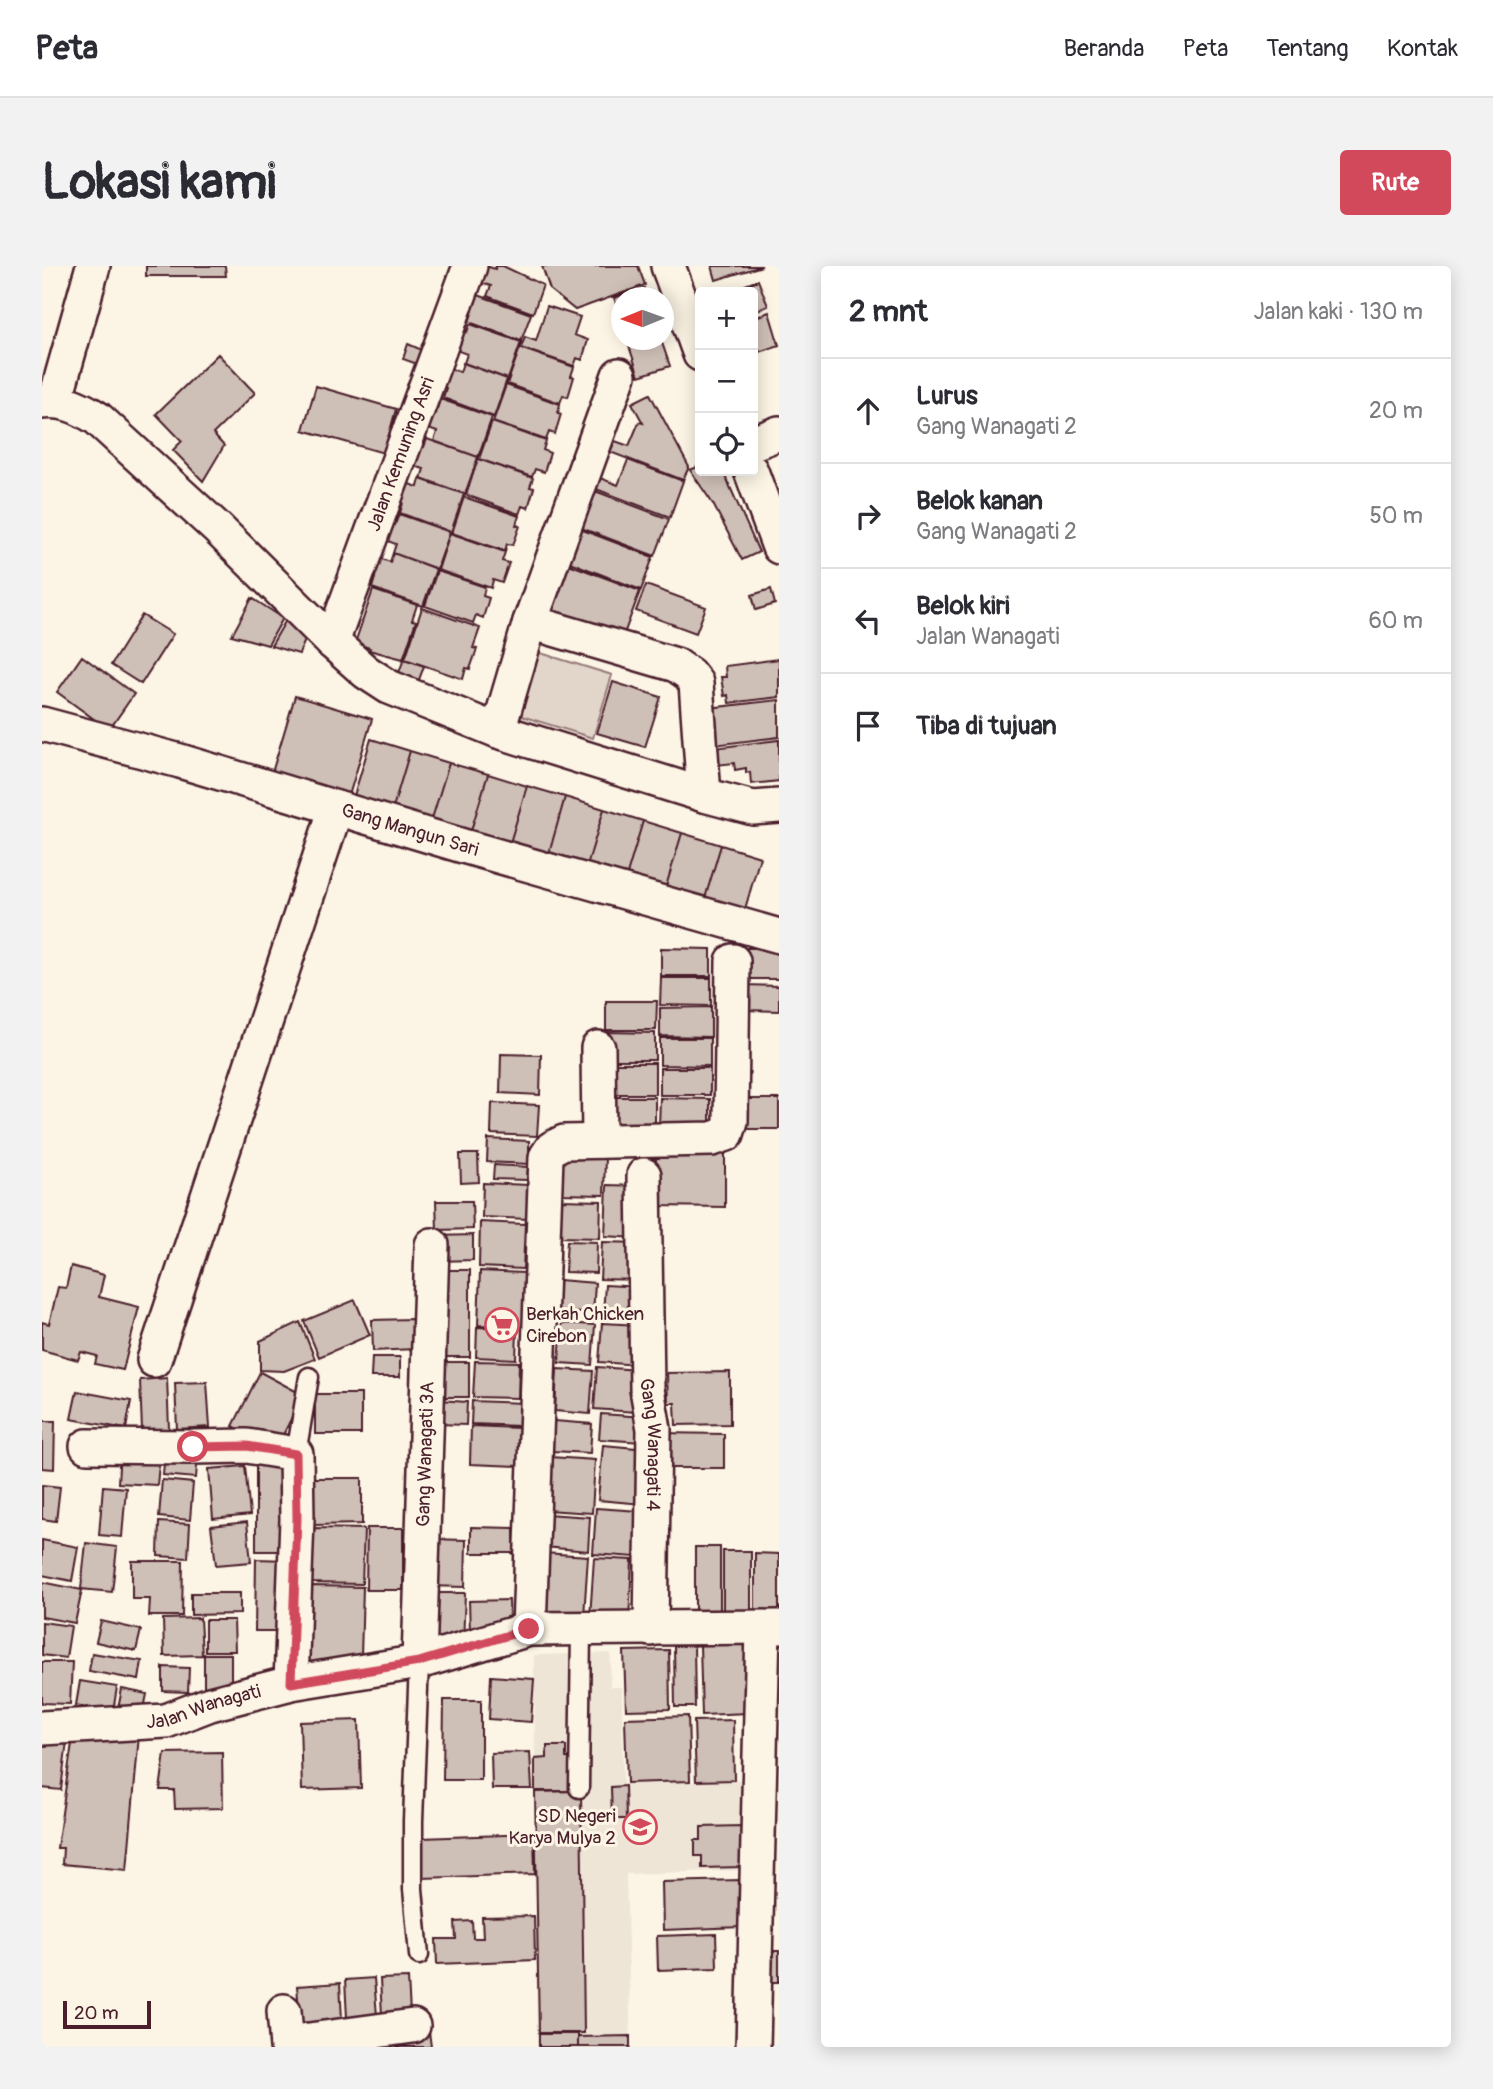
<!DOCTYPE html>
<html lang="id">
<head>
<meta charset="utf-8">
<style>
	body { margin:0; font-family:Pangolin,sans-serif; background:#f2f2f3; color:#2b2b33 }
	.controls { position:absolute; right:21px; top:21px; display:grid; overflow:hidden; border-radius:7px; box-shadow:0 4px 18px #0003 }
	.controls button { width:63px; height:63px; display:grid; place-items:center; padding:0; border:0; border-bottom:2px solid #e1e1e2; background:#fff; color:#2b2b33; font:35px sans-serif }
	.compass { position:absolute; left:569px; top:21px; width:63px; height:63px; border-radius:50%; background:#fff; box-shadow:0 4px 18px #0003; rotate:269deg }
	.scale { position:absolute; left:21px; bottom:18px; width:88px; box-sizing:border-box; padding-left:7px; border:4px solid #4a1f2b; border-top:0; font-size:19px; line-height:24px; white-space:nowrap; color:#4a1f2b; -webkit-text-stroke:5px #fcf5e5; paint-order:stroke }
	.stop { position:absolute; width:21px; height:21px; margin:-16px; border:5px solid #d1495b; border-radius:50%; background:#fff }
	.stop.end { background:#d1495b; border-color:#fff; box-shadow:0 2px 7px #0008 }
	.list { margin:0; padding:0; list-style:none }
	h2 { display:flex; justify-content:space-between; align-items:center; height:91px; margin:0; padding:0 28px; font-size:30px }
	h2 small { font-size:23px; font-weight:400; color:#7c7c81 }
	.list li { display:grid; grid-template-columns:46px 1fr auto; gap:21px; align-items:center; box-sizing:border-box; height:105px; padding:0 28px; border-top:2px solid #e1e1e2 }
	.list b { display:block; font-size:26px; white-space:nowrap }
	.list p { margin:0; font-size:23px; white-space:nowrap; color:#7c7c81 }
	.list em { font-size:23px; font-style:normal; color:#7c7c81 }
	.icon { flex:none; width:38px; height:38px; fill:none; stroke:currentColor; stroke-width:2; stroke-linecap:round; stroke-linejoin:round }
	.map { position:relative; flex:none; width:737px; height:1781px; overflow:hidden; border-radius:7px }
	header { display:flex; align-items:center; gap:42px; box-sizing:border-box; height:98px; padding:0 35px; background:#fff; border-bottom:2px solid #e1e1e2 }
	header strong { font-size:33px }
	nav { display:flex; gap:38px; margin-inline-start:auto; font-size:24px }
	.intro { display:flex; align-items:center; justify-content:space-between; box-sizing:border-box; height:168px; padding:0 42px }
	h1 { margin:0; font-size:49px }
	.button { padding:18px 32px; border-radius:7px; background:#d1495b; color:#fff; font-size:24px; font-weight:700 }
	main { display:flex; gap:42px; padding:0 42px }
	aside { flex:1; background:#fff; border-radius:7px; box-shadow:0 4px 18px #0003 }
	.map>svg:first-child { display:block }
	.built { fill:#eee5d7 }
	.green { fill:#e2d5ca; stroke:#967a7a; stroke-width:2 }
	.building { fill:#cfc0b7; stroke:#4a1f2b; stroke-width:2 }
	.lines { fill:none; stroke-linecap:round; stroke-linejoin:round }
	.lane-casing { stroke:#4a1f2b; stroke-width:23 }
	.street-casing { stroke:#4a1f2b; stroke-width:38 }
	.lane { stroke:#fcf5e5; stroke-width:18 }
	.street { stroke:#fcf5e5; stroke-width:33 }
	.route { stroke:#d1495b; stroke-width:9 }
	.labels { text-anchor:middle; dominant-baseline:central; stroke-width:6; stroke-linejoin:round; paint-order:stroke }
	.street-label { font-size:19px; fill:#4a1f2b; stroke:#fcf5e5 }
	.poi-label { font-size:19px; fill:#4a1f2b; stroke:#fcf5e5; text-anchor:start }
</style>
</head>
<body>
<header>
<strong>Peta</strong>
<nav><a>Beranda</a><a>Peta</a><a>Tentang</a><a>Kontak</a></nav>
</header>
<div class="intro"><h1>Lokasi kami</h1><a class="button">Rute</a></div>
<main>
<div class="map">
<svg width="737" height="1781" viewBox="0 0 737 1781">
	<rect width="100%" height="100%" fill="#fcf5e5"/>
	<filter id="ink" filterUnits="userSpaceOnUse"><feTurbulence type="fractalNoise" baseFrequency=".0143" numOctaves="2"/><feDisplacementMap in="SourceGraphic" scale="14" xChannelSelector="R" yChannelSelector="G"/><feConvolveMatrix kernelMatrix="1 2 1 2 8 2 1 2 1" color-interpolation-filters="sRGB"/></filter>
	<g filter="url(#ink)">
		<path class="built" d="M569 1387 568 1421H580L581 1518 701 1514 703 1604 584 1608 589 1781H495L492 1389Z"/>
		<path class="green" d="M492 385 570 409 551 472 473 448Z"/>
		<path class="building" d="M104 0H183L184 10H104Z
			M444 0 453 3 454 0H461L501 19 491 47 445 30 449 20 439 17Z
			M500 0H596L603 19 533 44 508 24Z
			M670 0H720L674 14Z
			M716 14 726 40 711 46V26L688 25Z
			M602 22 605 32H580V55L572 32Z
			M436 29 489 48 479 75 427 56Z
			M505 40 538 51 532 69 546 74 540 94 535 92 532 100 479 82 483 71 494 75Z
			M727 46 737 79 711 88V52Z
			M428 58 479 76 466 113 422 97 425 88 414 84 421 64 425 66Z
			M585 74H619L628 100 597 110Z
			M366 78 380 84 375 98 361 93Z
			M478 82 532 101 529 110 532 111 526 131 521 129 518 137 465 118Z
			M176 88 213 127 171 168 182 180 161 215 131 184 140 175 114 148Z
			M421 97 465 113 452 151 401 132 404 122 401 121 407 102 418 106Z
			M464 119 518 138 516 147 519 148 513 168 507 166 504 174 451 156Z
			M274 120 354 143 342 187 261 164Z
			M608 128 647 201 641 214 568 186 573 175 587 180 597 156 601 157 590 137Z
			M398 133 450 151 436 191 392 175 395 166 383 162 391 142 395 143Z
			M450 156 504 175 501 184 508 187 502 206 493 203 490 211 437 193Z
			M385 173 436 191 423 228 379 212 382 203 371 200 378 179 382 181Z
			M436 193 491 212 488 221 492 222 486 242 480 240 477 248 424 229Z
			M586 194 641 215 628 251 554 223 558 212 576 219Z
			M658 200V205H681L717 286 700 294 671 238 648 204Z
			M378 213 422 228 409 266 358 247 361 237 358 236 364 217 376 221Z
			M553 225 627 253 613 290 539 262Z
			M422 231 477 250 474 259 478 260 471 279 465 278 463 285 410 267Z
			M357 248 408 266 395 303 351 287 354 278 343 274 350 254 354 256Z
			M538 263 611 291 599 324 525 295Z
			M408 267 463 286 460 295 467 297 460 317 451 314 449 322 396 304Z
			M351 287 394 303 381 340 330 322 333 312 330 311 337 292 348 296Z
			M524 297 598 325 579 376 505 348Z
			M395 305 443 321 441 330 447 332 441 352 434 349 431 357 383 340Z
			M604 319 664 341 654 367 594 345Z
			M729 323 733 338 714 344 710 329Z
			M331 324 375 339 370 354 374 355 361 393 327 384 328 382 313 377Z
			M210 332 241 352 226 379 190 369Z
			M380 342 438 362 431 382 435 383 428 403 424 402 421 413 363 393Z
			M100 349 131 368 99 418 69 399Z
			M244 354 264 372 257 388 229 380Z
			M40 390 92 428 67 464 15 426Z
			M362 393 382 400 375 419 354 414Z
			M737 393V431L687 437 686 429 682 430 679 411H684L683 400Z
			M571 416 619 431 603 481 555 467Z
			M253 430 330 453 306 533 229 510Z
			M737 434V471L672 479 667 442Z
			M329 473 368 485 350 545 311 533Z
			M737 474V515L709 518 708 506 704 507V502L693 504 692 497 674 499 672 482Z
			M368 485 407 497 389 556 350 545Z
			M407 497 446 508 428 568 389 556Z
			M446 508 485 520 467 580 428 568Z
			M485 520 523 531 506 591 467 580Z
			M523 531 562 543 544 603 506 591Z
			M562 543 601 555 583 615 544 603Z
			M601 555 640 567 622 627 583 615Z
			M640 567 679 579 661 639 622 627Z
			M679 579 718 591 701 650 661 639Z
			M619 682 669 683V710H619Z
			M701 682H737V713H701Z
			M619 712H669V740L618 739Z
			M701 719 737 720V745L701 744Z
			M564 735H615L614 764H564Z
			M669 741V771L618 770V742Z
			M563 766 613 767V794H563Z
			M618 772H668V800L618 799Z
			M459 788 499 789 498 829 458 827Z
			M563 797H613V828H563Z
			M618 802H668V829H618Z
			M563 831H613V861H562Z
			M618 832 668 833V862H617Z
			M693 833H737V863H693Z
			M450 837 497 839 495 870 449 868Z
			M446 873 487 875V898L445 896Z
			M520 887 563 889 562 929 519 928Z
			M418 888H436L437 916 419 917Z
			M614 888H683V941L614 940Z
			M452 899 486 901 485 914 451 913Z
			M441 917 487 919 486 953 440 951Z
			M565 919 597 920 595 972 563 970Z
			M518 934 559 935 558 972 517 971Z
			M394 935H430L431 963 395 964Z
			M438 956 483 958 481 1003 437 1001Z
			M431 969V994L395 995 394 970Z
			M525 975 555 976 554 1007 523 1006Z
			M560 976 600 977 599 1014 558 1013Z
			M29 1000 62 1009 57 1031 97 1041 81 1104 53 1098 55 1090 39 1086 36 1094 0 1084V1056L7 1058 16 1021 24 1022Z
			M391 1004H428V1091H391Z
			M438 1005 483 1007 481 1061 436 1059Z
			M517 1014 553 1017 551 1048 515 1045Z
			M563 1019 599 1021 597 1050 561 1048Z
			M313 1034 328 1069 277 1091 262 1055Z
			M370 1053 372 1083 331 1085 330 1054Z
			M258 1056 273 1093 242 1105 218 1104V1075Z
			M520 1057 553 1059 550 1099 517 1097Z
			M560 1057 598 1059 596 1099 557 1096Z
			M435 1061 475 1063 474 1093 434 1091Z
			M330 1091H358V1111H329Z
			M433 1095 477 1096 476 1132 431 1131Z
			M392 1096H427V1131H391Z
			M555 1101 597 1104 594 1146 552 1143Z
			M515 1103 551 1105 548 1148 513 1145Z
			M218 1106 261 1129 234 1183 191 1160Z
			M688 1106V1158L634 1159 633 1137H626L625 1107Z
			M125 1112 127 1163 100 1164 98 1114Z
			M165 1116 168 1161 135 1163 133 1117Z
			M35 1125 89 1135 84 1163 29 1153Z
			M273 1128H319V1168H273Z
			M397 1134 425 1136 424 1159 396 1158Z
			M430 1135 481 1137 480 1160 429 1158Z
			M559 1148 602 1151 600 1176 557 1173Z
			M0 1155H13L12 1203 0 1202Z
			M512 1155 550 1158 548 1187 510 1185Z
			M429 1160 479 1162 478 1200 428 1198Z
			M618 1167 682 1168V1202H618Z
			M561 1179 605 1183 601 1238 556 1234Z
			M78 1185 118 1188 115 1219 76 1217Z
			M123 1185 156 1187 154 1212 121 1209Z
			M508 1191 553 1194 550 1247 505 1244Z
			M214 1197H249V1285H214Z
			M203 1200 208 1249 171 1253 167 1203Z
			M272 1212H320V1258L271 1259Z
			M120 1214 151 1217 148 1254 117 1251Z
			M0 1219 18 1221 14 1255 0 1253Z
			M61 1220 84 1222 80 1271 57 1269Z
			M554 1242 597 1245 594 1291 551 1288Z
			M504 1248 548 1251 546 1285 502 1281Z
			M117 1256 148 1258 146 1292 116 1290Z
			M205 1256 209 1296 174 1299 169 1260Z
			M429 1261 472 1262V1287H429Z
			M270 1262 322 1263 320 1318 269 1317Z
			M325 1262H361V1324H324Z
			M386 1273 424 1274 423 1321 385 1320Z
			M0 1274 36 1281 30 1315 0 1309Z
			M44 1277 75 1281 70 1326 39 1323Z
			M653 1281H678V1349H653Z
			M681 1285H709V1351H681Z
			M501 1287 546 1290 542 1350 497 1347Z
			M713 1287 737 1288V1354H713Z
			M552 1292 590 1294 587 1354 548 1352Z
			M214 1293 246 1294V1365H213Z
			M90 1295H141L140 1350H107L108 1333H90Z
			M0 1316 40 1324 33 1357 0 1351Z
			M269 1320 321 1321 319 1391 267 1400Z
			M149 1327H198V1348L149 1349Z
			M382 1327H423L421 1377H381Z
			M467 1334 468 1365 428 1366 427 1335Z
			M158 1352 160 1389 122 1390 121 1353Z
			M163 1354H192L193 1385H163Z
			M59 1355 99 1364 94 1385 54 1376Z
			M0 1356 29 1360 24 1392 0 1389Z
			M704 1378 706 1447 660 1449 658 1379Z
			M652 1379 653 1441H633L632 1380Z
			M627 1384 628 1443 584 1444 582 1385Z
			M50 1387 100 1395 97 1414 47 1405Z
			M162 1388H189V1425H162Z
			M0 1396H30L28 1438 0 1437Z
			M121 1401 147 1402 146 1426 121 1425Z
			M449 1410 492 1413 489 1456 447 1453Z
			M38 1415 75 1421 71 1446 34 1439Z
			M80 1423 105 1428 101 1448 76 1443Z
			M402 1434H439V1514H401Z
			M646 1450 648 1515 585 1517 583 1452Z
			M317 1454 319 1522 260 1524 258 1456Z
			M691 1454 692 1514 654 1515 652 1455Z
			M97 1469 85 1604 20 1598 21 1582H15L31 1470Z
			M0 1473 25 1475 19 1524 0 1522Z
			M505 1480H524V1492H533V1525H493V1493L505 1492Z
			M180 1486 181 1542 133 1543 132 1524H118L123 1487Z
			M488 1486 490 1523H450L449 1487Z
			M583 1520 584 1553H570L569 1521Z
			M539 1525 542 1767H497L493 1526Z
			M699 1560 700 1601 660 1602V1590H653V1574H659V1561Z
			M492 1568 493 1608 381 1612 380 1572Z
			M698 1614 700 1661 621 1664 620 1616Z
			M492 1650 493 1694 395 1698 394 1673H414L413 1656 430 1655 431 1672H441L440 1651Z
			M674 1668 675 1702 616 1704 615 1670Z
			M720 1685H737V1716H720Z
			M332 1712 335 1750 305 1752 303 1714Z
			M366 1712 368 1747 340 1749 338 1713Z
			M298 1717 300 1754 258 1757 255 1720Z
			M387 1765 389 1781H355L354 1767Z
			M497 1768H536V1781H497Z
			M588 1770V1781H536V1771Z"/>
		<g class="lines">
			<g class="lane-casing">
				<path id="lane" d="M254 1188 267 1111
					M377 1396 371 1555V1623L377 1689
					M537 1522 539 1363"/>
			</g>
			<g class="street-casing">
				<g id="street">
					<path d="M626 0 658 88"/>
					<path d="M13 135 51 0"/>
					<path d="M0 136C21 133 37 141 55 152L175 262 290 376 324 406 347 421 456 465 662 529 711 542 737 540"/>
					<path d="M711 177 737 167"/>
					<path d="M709 205 737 281"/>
					<path d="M488 356 634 399 647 408 654 417 662 529"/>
					<path id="s1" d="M290 376 428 0"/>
					<path id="s2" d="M0 458 138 495 421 580 737 670"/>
					<path d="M456 465 488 356 577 109"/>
					<path d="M556 782 557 875"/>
					<path id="s3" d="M602 909 605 1123 612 1163 609 1363"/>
					<path d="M112 1094 294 542"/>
					<path d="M45 1180 151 1181 205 1180 254 1188 255 1253 249 1417"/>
					<path d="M487 1363 504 891 510 882 522 876 670 873 685 868 689 855 691 695"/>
					<path id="s4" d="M377 1396 390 979"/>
					<path id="s5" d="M0 1462 124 1455 168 1438 249 1417 377 1396 487 1363 737 1361"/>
					<path d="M242 1745 245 1781"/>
					<path d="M245 1777 371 1760"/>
					<path d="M711 1781 721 1362"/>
				</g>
			</g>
			<use href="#lane" class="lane"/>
			<use href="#street" class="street"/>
		</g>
	</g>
	<g class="lines" filter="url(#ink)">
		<path class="route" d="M151 1181 205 1180 254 1188 255 1253 249 1417 377 1396 487 1363"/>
	</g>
	<defs>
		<g id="supermarket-ring" transform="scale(1.75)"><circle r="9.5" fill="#fcf5e5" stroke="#d1495b" stroke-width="1.5"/><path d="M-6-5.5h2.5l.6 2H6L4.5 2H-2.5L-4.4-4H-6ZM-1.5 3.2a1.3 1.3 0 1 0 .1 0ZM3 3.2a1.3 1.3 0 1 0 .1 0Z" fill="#d1495b"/></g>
		<g id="school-ring" transform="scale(1.75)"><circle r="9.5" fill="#fcf5e5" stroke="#d1495b" stroke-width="1.5"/><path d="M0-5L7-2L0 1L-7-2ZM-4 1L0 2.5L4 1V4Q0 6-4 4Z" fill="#d1495b"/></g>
	</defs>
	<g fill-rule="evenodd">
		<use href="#supermarket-ring" x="460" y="1059"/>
		<use href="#school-ring" x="598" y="1561"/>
	</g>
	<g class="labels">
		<g class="street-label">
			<text stroke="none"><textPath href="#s1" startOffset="200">Jalan Kemuning Asri</textPath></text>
			<text stroke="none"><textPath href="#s2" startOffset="383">Gang Mangun Sari</textPath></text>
			<text stroke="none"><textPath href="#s3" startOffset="270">Gang Wanagati 4</textPath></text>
			<text stroke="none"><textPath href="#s4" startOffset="208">Gang Wanagati 3A</textPath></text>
			<text stroke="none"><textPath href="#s5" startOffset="164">Jalan Wanagati</textPath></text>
		</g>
		<g class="poi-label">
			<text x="484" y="1048">Berkah Chicken<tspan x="484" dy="22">Cirebon</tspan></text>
			<text x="574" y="1550" text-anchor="end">SD Negeri<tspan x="574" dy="22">Karya Mulya 2</tspan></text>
		</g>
	</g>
</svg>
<div class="controls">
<button>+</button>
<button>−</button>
<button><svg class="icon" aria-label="locate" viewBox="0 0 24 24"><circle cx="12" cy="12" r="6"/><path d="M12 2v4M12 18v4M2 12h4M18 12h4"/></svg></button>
</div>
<svg class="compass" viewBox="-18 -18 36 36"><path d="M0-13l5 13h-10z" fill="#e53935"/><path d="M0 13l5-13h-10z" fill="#7c7c81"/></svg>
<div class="scale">20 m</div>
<div class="stop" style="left:151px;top:1181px"></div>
<div class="stop end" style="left:487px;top:1363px"></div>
</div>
<aside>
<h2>2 mnt<small>Jalan kaki · 130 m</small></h2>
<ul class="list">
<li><svg class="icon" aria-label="ahead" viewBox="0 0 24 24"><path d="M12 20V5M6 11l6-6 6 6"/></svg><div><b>Lurus</b><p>Gang Wanagati 2</p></div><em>20 m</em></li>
<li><svg class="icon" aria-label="right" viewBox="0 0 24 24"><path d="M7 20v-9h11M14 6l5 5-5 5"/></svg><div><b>Belok kanan</b><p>Gang Wanagati 2</p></div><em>50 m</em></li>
<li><svg class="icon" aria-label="left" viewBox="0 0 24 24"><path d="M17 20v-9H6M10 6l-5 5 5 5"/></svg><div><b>Belok kiri</b><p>Jalan Wanagati</p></div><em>60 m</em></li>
<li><svg class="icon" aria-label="arrive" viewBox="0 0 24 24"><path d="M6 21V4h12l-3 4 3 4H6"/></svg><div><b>Tiba di tujuan</b></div></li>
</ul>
</aside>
</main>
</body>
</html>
